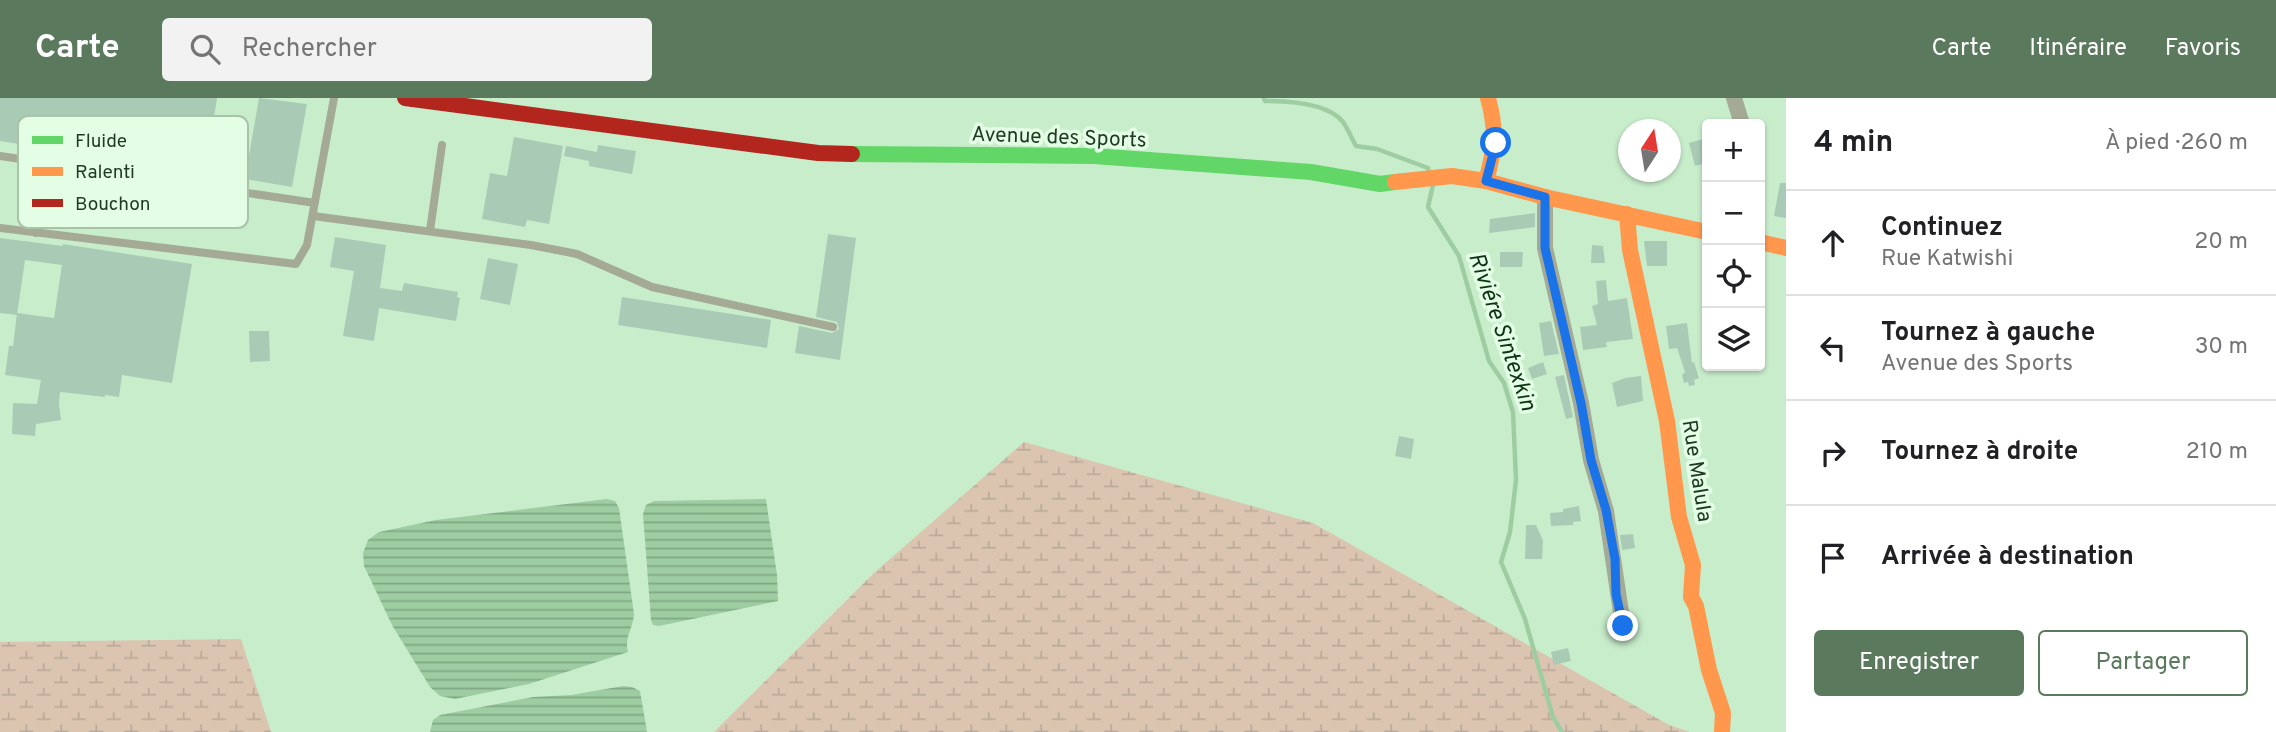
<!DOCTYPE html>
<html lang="fr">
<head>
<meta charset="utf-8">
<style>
	body { margin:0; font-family:Overpass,sans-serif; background:#f2f2f2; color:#202124 }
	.controls { position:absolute; right:21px; top:21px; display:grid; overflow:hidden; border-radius:7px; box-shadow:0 2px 5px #0004 }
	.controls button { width:63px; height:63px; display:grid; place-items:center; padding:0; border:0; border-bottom:2px solid #e0e0e0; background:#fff; color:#202124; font:35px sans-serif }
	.compass { position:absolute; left:1618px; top:21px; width:63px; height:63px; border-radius:50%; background:#fff; box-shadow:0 2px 5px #0004; rotate:12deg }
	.stop { position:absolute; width:21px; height:21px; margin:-16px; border:5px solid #1a73e8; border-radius:50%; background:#fff }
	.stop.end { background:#1a73e8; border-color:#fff; box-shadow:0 2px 7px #0008 }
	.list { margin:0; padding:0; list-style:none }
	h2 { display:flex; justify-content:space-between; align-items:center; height:91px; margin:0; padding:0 28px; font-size:30px }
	h2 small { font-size:23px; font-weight:400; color:#757577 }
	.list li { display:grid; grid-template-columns:46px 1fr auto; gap:21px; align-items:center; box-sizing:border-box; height:105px; padding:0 28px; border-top:2px solid #e0e0e0 }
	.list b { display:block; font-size:26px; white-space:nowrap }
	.list p { margin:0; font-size:23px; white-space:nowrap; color:#757577 }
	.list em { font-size:23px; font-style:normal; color:#757577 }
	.actions { display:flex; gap:14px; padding:21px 28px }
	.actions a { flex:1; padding:16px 0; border:2px solid #5a795d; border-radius:7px; text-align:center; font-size:24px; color:#5a795d }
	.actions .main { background:#5a795d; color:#fff }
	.icon { flex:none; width:38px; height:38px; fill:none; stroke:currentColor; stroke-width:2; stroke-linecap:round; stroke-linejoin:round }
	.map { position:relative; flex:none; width:1786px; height:634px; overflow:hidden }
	header { display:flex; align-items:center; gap:42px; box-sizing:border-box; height:98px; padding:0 35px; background:#5a795d; color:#fff }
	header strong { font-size:33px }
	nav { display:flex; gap:38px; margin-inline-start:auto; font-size:24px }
	.search { width:490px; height:63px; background:#f2f2f2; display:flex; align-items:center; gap:18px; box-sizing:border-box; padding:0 24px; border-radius:7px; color:#757577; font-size:26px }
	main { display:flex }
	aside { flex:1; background:#fff }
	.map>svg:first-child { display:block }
	.wetland { fill:url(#wetland-marsh) }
	.water { fill:url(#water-rules) }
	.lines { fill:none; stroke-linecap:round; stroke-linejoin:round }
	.stream { stroke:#9ecda2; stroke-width:4.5 }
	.building { fill:#a9cbb6 }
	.lane { stroke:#a4aa95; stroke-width:8 }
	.street { stroke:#a4aa95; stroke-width:16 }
	.fast { stroke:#63d668; stroke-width:16 }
	.slow { stroke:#ff974d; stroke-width:16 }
	.jam { stroke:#b3261e; stroke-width:16 }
	.route { stroke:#1a73e8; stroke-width:9 }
	.labels { text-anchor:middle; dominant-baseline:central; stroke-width:7; stroke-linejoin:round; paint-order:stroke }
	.street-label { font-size:21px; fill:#1f3a22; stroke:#e4fee5 }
	.water-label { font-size:23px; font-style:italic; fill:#0d3313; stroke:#e4fee5 }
	.key { fill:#e4fee5; stroke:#a9c3aa; stroke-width:2 }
	.key-label { font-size:19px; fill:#1f3a22 }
</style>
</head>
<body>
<header>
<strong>Carte</strong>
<div class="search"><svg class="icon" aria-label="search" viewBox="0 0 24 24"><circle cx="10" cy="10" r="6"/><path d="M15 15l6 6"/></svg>Rechercher</div>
<nav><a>Carte</a><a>Itinéraire</a><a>Favoris</a></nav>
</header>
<main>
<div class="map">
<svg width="1786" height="634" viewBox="0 0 1786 634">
	<defs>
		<pattern id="wetland-marsh" width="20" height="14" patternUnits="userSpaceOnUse" patternTransform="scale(1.75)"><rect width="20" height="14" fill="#dbc5b1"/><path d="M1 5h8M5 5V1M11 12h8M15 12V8" fill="none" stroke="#bcaa98"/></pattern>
		<pattern id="water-rules" width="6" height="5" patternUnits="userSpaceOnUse" patternTransform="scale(1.75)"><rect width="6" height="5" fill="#9ecda2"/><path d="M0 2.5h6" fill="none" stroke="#80a784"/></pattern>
	</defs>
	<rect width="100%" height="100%" fill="#c8edcb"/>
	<path class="wetland" d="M1024 344 1313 425 1669 627 1690 634H714L874 475Z
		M241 541 271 634H0V544Z"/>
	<path class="water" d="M607 401 615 403 619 410 634 516C633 531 624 539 628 554L529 586 455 601 440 598 430 589 392 527 364 468 363 455 368 442 379 434 436 422Z
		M766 401 777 477 778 503 659 528 653 527 651 522 643 416 646 407 654 403Z
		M623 588 632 589 640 593 647 634H430L433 622 440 617 533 599 571 597Z"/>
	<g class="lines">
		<path class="stream" d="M1264 0 1265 3C1288 3 1328 5 1343 24 1348 31 1352 41 1356 48L1377 51 1428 70 1429 75
			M1433 87 1428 109 1459 158 1489 263 1504 285 1513 314 1516 382 1510 434 1501 464 1525 521 1553 619 1562 634"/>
	</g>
	<path class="building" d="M0 0H217L206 71 112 56 111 60 0 43Z
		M259 0 307 6 292 89 245 81Z
		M514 39 563 48 549 126 527 122 525 129 482 121 490 75 507 78Z
		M1707 40V65L1695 68 1689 45Z
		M598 47 636 53 632 76 589 68V63L564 58 566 48 597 54Z
		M1780 85H1786V120L1774 118Z
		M1535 115V129L1489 135 1490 121Z
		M828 136 856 140 840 262 795 255 799 228 832 235 839 231 837 224 816 219Z
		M335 139 386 147 380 190 402 193 404 185 458 194 457 199 460 200 456 223 379 210 374 243 343 238 354 173 330 169Z
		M0 140 63 148V146L192 166 172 285 122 277 119 299 105 297V299L60 294 59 306 61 322 36 326 35 338 12 336 13 305 37 306 41 282 5 277 9 248H13L17 215 54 220 62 167 25 162 17 217 0 215Z
		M1644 143H1667V168H1647Z
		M1592 147 1603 148 1605 165H1591Z
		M1500 154H1523L1522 169H1500Z
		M488 160 518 166 510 207 480 201Z
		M1606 182 1608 203 1627 200 1633 241 1606 244 1607 249 1583 252 1580 229 1597 227 1592 208 1598 206 1596 183Z
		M622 199 771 222 767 250 618 227Z
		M1551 223 1559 256 1544 258 1539 225Z
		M1687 225 1692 265 1694 264 1699 280 1694 282 1695 287 1689 288 1688 284 1684 285 1682 277 1685 274 1677 250 1669 251 1666 228Z
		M249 233H269L270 263 250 264Z
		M1543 264 1547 276 1532 281 1528 270Z
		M1564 277 1573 319 1566 321 1555 279Z
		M1641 278 1643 303 1617 309 1612 285 1625 280Z
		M1399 338 1414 341 1411 361 1395 358Z
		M1579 408 1581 423 1573 424V427L1551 428 1550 415 1563 414V411Z
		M1526 427H1536L1543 443 1542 461H1525Z
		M1633 436 1635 450 1622 452 1620 437Z
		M1568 550 1571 563 1554 567 1551 554Z"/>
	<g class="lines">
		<path class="lane" d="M0 58 315 105
			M313 118 531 147 577 156 652 189 833 229
			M0 130 296 166 307 147 334 0
			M430 133 442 47
			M36 135 47 65"/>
		<path class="street" d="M1734 0 1742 26
			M1545 99V150L1581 305 1591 362 1606 413 1623 528"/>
		<path class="fast" d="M852 56 1094 58 1311 74 1380 86 1395 84"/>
		<path class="slow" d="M1486 83C1495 51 1497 33 1488 0
			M1395 84 1452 78 1486 83 1545 99 1707 134
			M1627 116 1630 152 1667 323 1679 419 1693 467 1691 499 1696 508 1709 572 1723 615 1722 634
			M1760 144 1786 150"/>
		<path class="jam" d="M405 0 818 55 852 56"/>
	</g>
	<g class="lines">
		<path class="route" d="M1496 45 1486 83 1545 99V150L1581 305 1591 362 1606 412 1615 461 1616 496 1623 528"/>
	</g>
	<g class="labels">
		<g class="street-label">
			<text transform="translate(1059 40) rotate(2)">Avenue des Sports</text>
			<text transform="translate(1696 373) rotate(81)">Rue Malula</text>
		</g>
		<g class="water-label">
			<text transform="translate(1501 234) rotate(71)">Riviére Sintexkin</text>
		</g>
	</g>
	<rect x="18" y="18" width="230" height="112" rx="10" class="key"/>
	<rect x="32" y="38" width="31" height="8" fill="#63d668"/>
	<rect x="32" y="69" width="31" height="9" fill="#ff974d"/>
	<rect x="32" y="101" width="31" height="8" fill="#b3261e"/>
	<g class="key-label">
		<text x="75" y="49">Fluide</text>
		<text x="75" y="80">Ralenti</text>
		<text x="75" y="112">Bouchon</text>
	</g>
</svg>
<div class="controls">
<button>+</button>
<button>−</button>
<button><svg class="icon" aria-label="locate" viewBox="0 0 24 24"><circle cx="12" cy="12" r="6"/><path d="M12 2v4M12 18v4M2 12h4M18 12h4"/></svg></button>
<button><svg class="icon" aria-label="layers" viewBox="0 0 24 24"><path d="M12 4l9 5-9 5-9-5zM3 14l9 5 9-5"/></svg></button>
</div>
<svg class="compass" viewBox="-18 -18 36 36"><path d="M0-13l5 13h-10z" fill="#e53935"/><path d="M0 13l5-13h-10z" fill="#757577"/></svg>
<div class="stop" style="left:1496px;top:45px"></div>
<div class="stop end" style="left:1623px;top:528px"></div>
</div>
<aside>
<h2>4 min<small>À pied · 260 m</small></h2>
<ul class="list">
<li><svg class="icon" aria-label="ahead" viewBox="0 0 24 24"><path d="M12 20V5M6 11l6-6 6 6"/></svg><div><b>Continuez</b><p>Rue Katwishi</p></div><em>20 m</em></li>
<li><svg class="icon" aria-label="left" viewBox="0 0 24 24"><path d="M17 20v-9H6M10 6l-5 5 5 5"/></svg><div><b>Tournez à gauche</b><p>Avenue des Sports</p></div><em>30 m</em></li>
<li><svg class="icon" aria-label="right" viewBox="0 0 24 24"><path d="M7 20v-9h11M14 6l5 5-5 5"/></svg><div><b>Tournez à droite</b></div><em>210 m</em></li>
<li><svg class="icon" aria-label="arrive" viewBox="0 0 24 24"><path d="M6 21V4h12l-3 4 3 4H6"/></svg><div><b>Arrivée à destination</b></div></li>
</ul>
<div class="actions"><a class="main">Enregistrer</a><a>Partager</a></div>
</aside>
</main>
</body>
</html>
